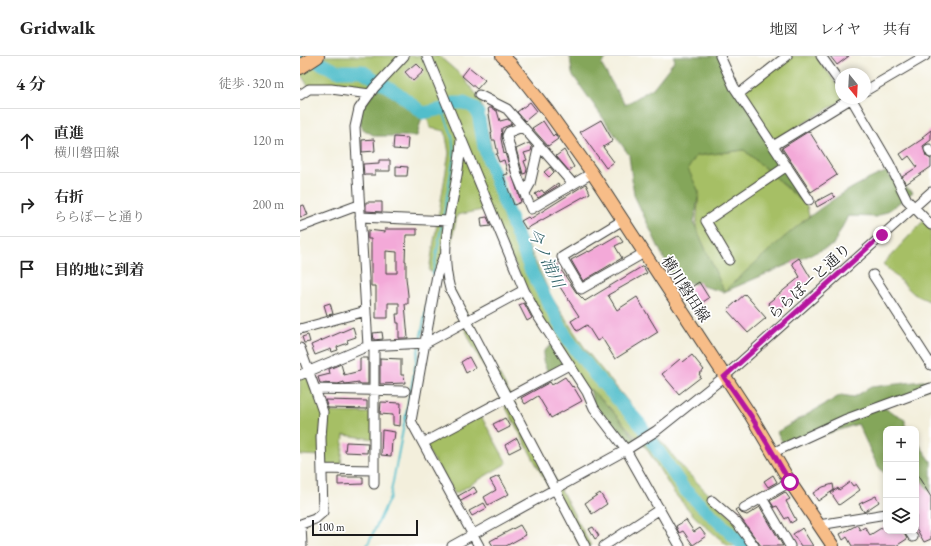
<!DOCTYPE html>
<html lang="ja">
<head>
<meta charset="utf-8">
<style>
	body { margin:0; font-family:"EB Garamond","Noto Serif JP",serif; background:#f6f6f6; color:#222 }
	.controls { position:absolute; right:12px; bottom:12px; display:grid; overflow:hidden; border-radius:8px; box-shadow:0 2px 6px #0003 }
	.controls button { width:36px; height:36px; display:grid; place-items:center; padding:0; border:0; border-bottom:1px solid #e0e0e0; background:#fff; color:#222; font:20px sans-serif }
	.compass { position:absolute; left:535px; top:12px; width:36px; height:36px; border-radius:50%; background:#fff; box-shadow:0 2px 6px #0003; rotate:162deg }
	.scale { position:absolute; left:12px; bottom:10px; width:106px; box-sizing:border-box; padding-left:4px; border:2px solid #1c1c1c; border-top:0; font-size:11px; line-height:14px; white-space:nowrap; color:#1c1c1c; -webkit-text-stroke:3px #fff; paint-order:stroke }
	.stop { position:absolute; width:12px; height:12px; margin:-9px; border:3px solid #b5179e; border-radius:50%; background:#fff }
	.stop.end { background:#b5179e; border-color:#fff; box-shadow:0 1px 4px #0008 }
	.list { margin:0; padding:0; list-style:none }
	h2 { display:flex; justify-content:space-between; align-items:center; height:52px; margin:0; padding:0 16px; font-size:17px }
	h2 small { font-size:13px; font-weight:400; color:#767676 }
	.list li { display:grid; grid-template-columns:26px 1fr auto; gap:12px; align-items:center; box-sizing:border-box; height:64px; padding:0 16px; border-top:1px solid #e0e0e0 }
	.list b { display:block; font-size:15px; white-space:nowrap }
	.list p { margin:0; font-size:13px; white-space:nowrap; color:#767676 }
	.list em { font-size:13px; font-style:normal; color:#767676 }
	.icon { flex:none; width:22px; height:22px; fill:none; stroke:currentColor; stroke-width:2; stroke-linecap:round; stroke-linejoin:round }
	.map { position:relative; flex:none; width:631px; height:490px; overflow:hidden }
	header { display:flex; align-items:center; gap:24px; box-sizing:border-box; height:56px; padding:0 20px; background:#fff; border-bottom:1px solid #e0e0e0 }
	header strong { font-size:19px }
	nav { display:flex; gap:22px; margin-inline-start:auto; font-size:14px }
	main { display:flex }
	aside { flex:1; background:#fff }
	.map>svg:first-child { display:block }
	.green { fill:#a6bf65; stroke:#616e40 }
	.forest { fill:#84a65a; stroke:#50613b }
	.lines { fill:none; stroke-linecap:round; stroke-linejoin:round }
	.stream { stroke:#51becb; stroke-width:2 }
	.river { stroke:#51becb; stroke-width:13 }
	.building { fill:#f3a9d8; fill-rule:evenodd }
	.minor-casing { stroke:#3c3c39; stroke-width:11 }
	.major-casing { stroke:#3c3c39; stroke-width:14 }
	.highway-casing { stroke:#3c3c39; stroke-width:16 }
	.minor { stroke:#fff; stroke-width:9 }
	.major { stroke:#f7bd88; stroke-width:12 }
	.highway { stroke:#f7bd88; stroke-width:14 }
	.route { stroke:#b5179e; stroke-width:5 }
	.labels { text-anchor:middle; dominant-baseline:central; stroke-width:3.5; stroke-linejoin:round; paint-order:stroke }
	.street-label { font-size:15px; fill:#1c1c1c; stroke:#fff }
	.water-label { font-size:16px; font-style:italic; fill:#34656b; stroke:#fff }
</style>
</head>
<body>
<header>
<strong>Gridwalk</strong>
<nav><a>地図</a><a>レイヤ</a><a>共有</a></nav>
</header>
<main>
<aside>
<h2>4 分<small>徒歩 · 320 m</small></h2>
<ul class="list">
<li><svg class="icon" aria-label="ahead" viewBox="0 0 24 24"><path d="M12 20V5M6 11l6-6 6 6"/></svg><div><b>直進</b><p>横川磐田線</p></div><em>120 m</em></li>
<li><svg class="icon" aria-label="right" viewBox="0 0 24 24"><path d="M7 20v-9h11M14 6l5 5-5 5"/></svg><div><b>右折</b><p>ららぽーと通り</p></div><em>200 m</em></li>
<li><svg class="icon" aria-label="arrive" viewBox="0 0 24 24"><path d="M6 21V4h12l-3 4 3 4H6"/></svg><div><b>目的地に到着</b></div></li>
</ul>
</aside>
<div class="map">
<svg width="631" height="490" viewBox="0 0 631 490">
	<rect width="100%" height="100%" fill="#fff"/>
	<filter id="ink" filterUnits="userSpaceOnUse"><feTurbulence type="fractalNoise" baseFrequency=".025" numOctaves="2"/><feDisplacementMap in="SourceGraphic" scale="8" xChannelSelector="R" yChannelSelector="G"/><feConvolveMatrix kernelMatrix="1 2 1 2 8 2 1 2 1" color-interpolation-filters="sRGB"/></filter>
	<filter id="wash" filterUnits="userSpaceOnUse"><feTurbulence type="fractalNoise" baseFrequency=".012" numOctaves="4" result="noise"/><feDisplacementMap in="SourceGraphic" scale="16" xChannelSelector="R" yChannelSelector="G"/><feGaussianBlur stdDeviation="0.9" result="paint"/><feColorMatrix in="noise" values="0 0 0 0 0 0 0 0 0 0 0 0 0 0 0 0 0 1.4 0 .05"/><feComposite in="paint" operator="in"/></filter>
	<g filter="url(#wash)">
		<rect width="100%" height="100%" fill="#f3efdc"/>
		<path class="green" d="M25 0H139L162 20 180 43 200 128 252 242 288 297 383 412 439 469 455 490H428L395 461 374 437 347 393 303 345 282 329 251 280 187 153 157 159 149 199 153 232 291 490H280L173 290 140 219 129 215 149 97 145 75 130 72 127 59 76 24 68 33 8 30 0 17Z
			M491 0H516L541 34V42H546L471 87 440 37Z
			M444 94 507 150 509 160 424 236 396 172 399 136 387 113 396 100Z
			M625 163 631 170V246L614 238 583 208Z
			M8 315 23 356 74 357V383L44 379 41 410 22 413V400L0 399V319Z
			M181 360 207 407 155 438 123 387Z"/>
		<path class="forest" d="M270 0H309L301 8 325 49 353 32 375 4 373 0H420L507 149 444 94 396 100 388 113 399 136 394 167 424 235C474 191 524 139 588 115L590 121 613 136 591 153 577 161 548 160 533 189 424 236 373 222 334 139 329 99 272 18Z
			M85 29 123 57 117 80H75L61 72 60 54 75 35Z
			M255 286 269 309 249 319 243 305 244 295Z
			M631 324V332L582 351 605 363V369L608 373H586V419L577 409 558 368 485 391 477 376 541 339 554 341 571 331Z
			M290 333 309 351 339 387 326 394 294 352Z
			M616 384 631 405V437L619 422H616Z"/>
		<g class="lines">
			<path class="stream" d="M142 53 152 79 154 99 143 163
				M133 218 142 167
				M120 285 130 234
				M67 490 90 441 119 291"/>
			<path class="river" d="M5 0 37 15H62L98 37 123 57 142 53 154 47H164L173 51 178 57 184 91 201 139 231 215 267 282 295 319 340 368 384 433 444 490"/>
		</g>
		<g id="blocks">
			<path class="building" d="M530 0H549L537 9Z
				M116 7 124 15 113 25 105 16Z
				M169 11 185 24 177 33 162 20Z
				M230 46 237 55 225 65 217 56Z
				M188 52H191L197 55 200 65 208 63 212 68 202 72 201 83 204 98 205 97 221 146 214 149 203 119 208 118 204 104 199 106 196 98H198L195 84H192L191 77 192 76Z
				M301 64 313 85 303 91 314 106 306 112 280 76Z
				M243 65 253 80 255 78 258 83 248 90 232 72Z
				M631 74V84L623 90 626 100 631 103V111L606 128 602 121 617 111 609 100 604 104 600 98 624 82 622 81Z
				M509 75 537 119 511 136 482 92Z
				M94 81 108 82 107 94 93 93Z
				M74 83 75 95 62 96V84Z
				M229 87 232 91 231 95 224 97 227 104 224 105 227 113 226 117 223 118 216 93Z
				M264 94 274 111 269 115 256 100Z
				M79 104H90V115H75V119H64L63 108 79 107Z
				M96 110 108 111 107 120H96Z
				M250 111 254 116 249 121 244 116Z
				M258 127 259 129 238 142 235 138 242 134 244 137Z
				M286 128 290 137 226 173 221 165 228 161 230 163Z
				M532 137 535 141 517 151 515 146Z
				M66 146H82V156L66 155Z
				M4 149 8 159 0 161V150Z
				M187 161 191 170 182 171 181 162Z
				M85 173H117V179H106L105 205H106V222L108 239V248H105L108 282H99V267H97L96 258H99V247H88V262H76V230H71V183H68V174L85 176ZM86 195 97 196V217H86Z
				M318 179 323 186 315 190 322 202 283 225 271 204 288 195 289 196Z
				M499 202 512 224 498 232 501 236 476 257 468 247 500 221 492 207Z
				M257 208 276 236 285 245 343 210 347 217 308 239 317 254 337 241 358 276 315 303 302 282 297 285 287 269 277 275 271 265 279 260 258 228 260 227 250 212Z
				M399 226 409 242 394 252 384 236Z
				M445 238 466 262 448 277 427 254Z
				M30 247 33 258 27 259 24 249Z
				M224 247 232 262 227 265 219 249Z
				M53 271 56 281 47 284 48 287 37 291 38 294 32 296 31 293 15 299 11 289Z
				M82 276 83 283 74 284 73 277Z
				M8 279 10 286 4 287 2 281Z
				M392 299 404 314 399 318 401 321 379 338 362 318 380 303 383 306Z
				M169 301 175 312 166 317 161 306Z
				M60 302H68V328H59V326L45 328 44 326 38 328 20 327 18 321 30 318 29 313 41 308 44 319 60 315Z
				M80 302 101 303V319H104L105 327 80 328Z
				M265 321 272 331 273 330 282 345 251 362 238 340 225 348 221 342 250 326 252 329Z
				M25 344 67 345V353L28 352Z
				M81 346 101 347 100 370 93 369V359L80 358Z
				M205 362 210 371 198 377 193 368Z
				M82 374 95 376 94 384H92L91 400 81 399Z
				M217 382 221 391 209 397 205 389Z
				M46 386 68 387 67 397 45 396Z
				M616 417 631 441V483L624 486 616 472Z
				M473 419 477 426 468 431 464 425Z
				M199 420 209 438 188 449 184 441 196 434 190 424Z
				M38 421H63V428L38 429Z
				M550 426 553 430 556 428 560 434 539 449 531 437 538 432 539 434Z
				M533 428 534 434 518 445 513 437 523 431Z
				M174 431 177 436 161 445 158 440Z
				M485 436 490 443 486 445 496 464 491 467 488 461 485 463 477 450 474 451 470 445Z
				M300 437 307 448 292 458 285 447Z
				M576 440 579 446 564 456 559 448Z
				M184 447 187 452 172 460 169 455Z
				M460 451 483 490H461L435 454 438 452 441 457 447 459Z
				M386 464 394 476 400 472 406 480 393 489 383 475 379 477 376 470Z
				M220 469 226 479 206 490H193L190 485Z
				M557 469 560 474 565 471 570 479 586 469V475H603L607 483 596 490H552L547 481 543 484 540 478Z
				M293 471 299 480 295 483 289 473Z
				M501 473 502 472 513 490H501L493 478Z"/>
		</g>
	</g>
	<g filter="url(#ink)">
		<use href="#blocks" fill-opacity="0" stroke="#3c3c39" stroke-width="1"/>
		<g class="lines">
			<g class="minor-casing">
				<path id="minor" d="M127 0 224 234 236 257 287 336 294 352 326 394 380 490
					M420 0 434 31 509 144
					M521 0 541 28
					M565 35 625 0
					M440 37 487 0
					M0 39 9 33H31L70 38
					M179 39 207 53 273 128
					M551 42 589 107 607 144 631 169
					M222 71 209 76 207 80 217 119 231 153 292 117
					M161 83C160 134 136 183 150 233L285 490
					M473 90 552 42
					M629 93 631 97
					M225 137 230 128 239 89
					M60 161 149 165
					M323 164 262 201 281 233 344 197
					M0 171 59 149
					M143 202 137 219 111 365 179 490
					M429 204 406 165 487 110
					M573 219 631 309
					M0 273 66 255
					M68 290 55 71 59 53 74 32 104 0
					M74 290V428
					M0 292 15 333 105 335
					M0 319 68 290 126 287 224 234
					M123 387 269 309
					M472 397 544 364 631 332
					M22 413 74 414
					M462 442 490 490
					M412 445 437 467 454 490
					M444 452 490 426
					M519 469 586 458
					M609 475 613 481
					M2 490 1 468 15 463 23 456 21 381 23 356 15 333
					M152 490 326 394 356 375 424 321 631 136
					M304 490 360 453"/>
			</g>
			<g class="major-casing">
				<path id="major" d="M202 0 211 8 247 54 292 117 451 360 490 426 533 490"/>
			</g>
			<g class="highway-casing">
				<path id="highway" d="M0 11 17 0"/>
			</g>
			<use href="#minor" class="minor"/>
			<use href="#major" class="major"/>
			<use href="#highway" class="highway"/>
		</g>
	</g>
	<g class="lines" filter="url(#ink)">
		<path class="route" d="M490 426 451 360 424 321 582 179"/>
	</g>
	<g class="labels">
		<g class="street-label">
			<text transform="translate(509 225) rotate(-42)">ららぽーと通り</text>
			<text transform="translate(386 233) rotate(57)">横川磐田線</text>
		</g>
		<g class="water-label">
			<text transform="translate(246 202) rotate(65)">今ノ浦川</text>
		</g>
	</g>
</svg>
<div class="controls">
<button>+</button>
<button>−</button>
<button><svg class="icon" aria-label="layers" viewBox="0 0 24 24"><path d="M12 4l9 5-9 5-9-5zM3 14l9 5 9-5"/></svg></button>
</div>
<svg class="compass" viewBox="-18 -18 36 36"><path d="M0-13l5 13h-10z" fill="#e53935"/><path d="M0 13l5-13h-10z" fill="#767676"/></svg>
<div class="scale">100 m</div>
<div class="stop" style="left:490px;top:426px"></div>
<div class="stop end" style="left:582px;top:179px"></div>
</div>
</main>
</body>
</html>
